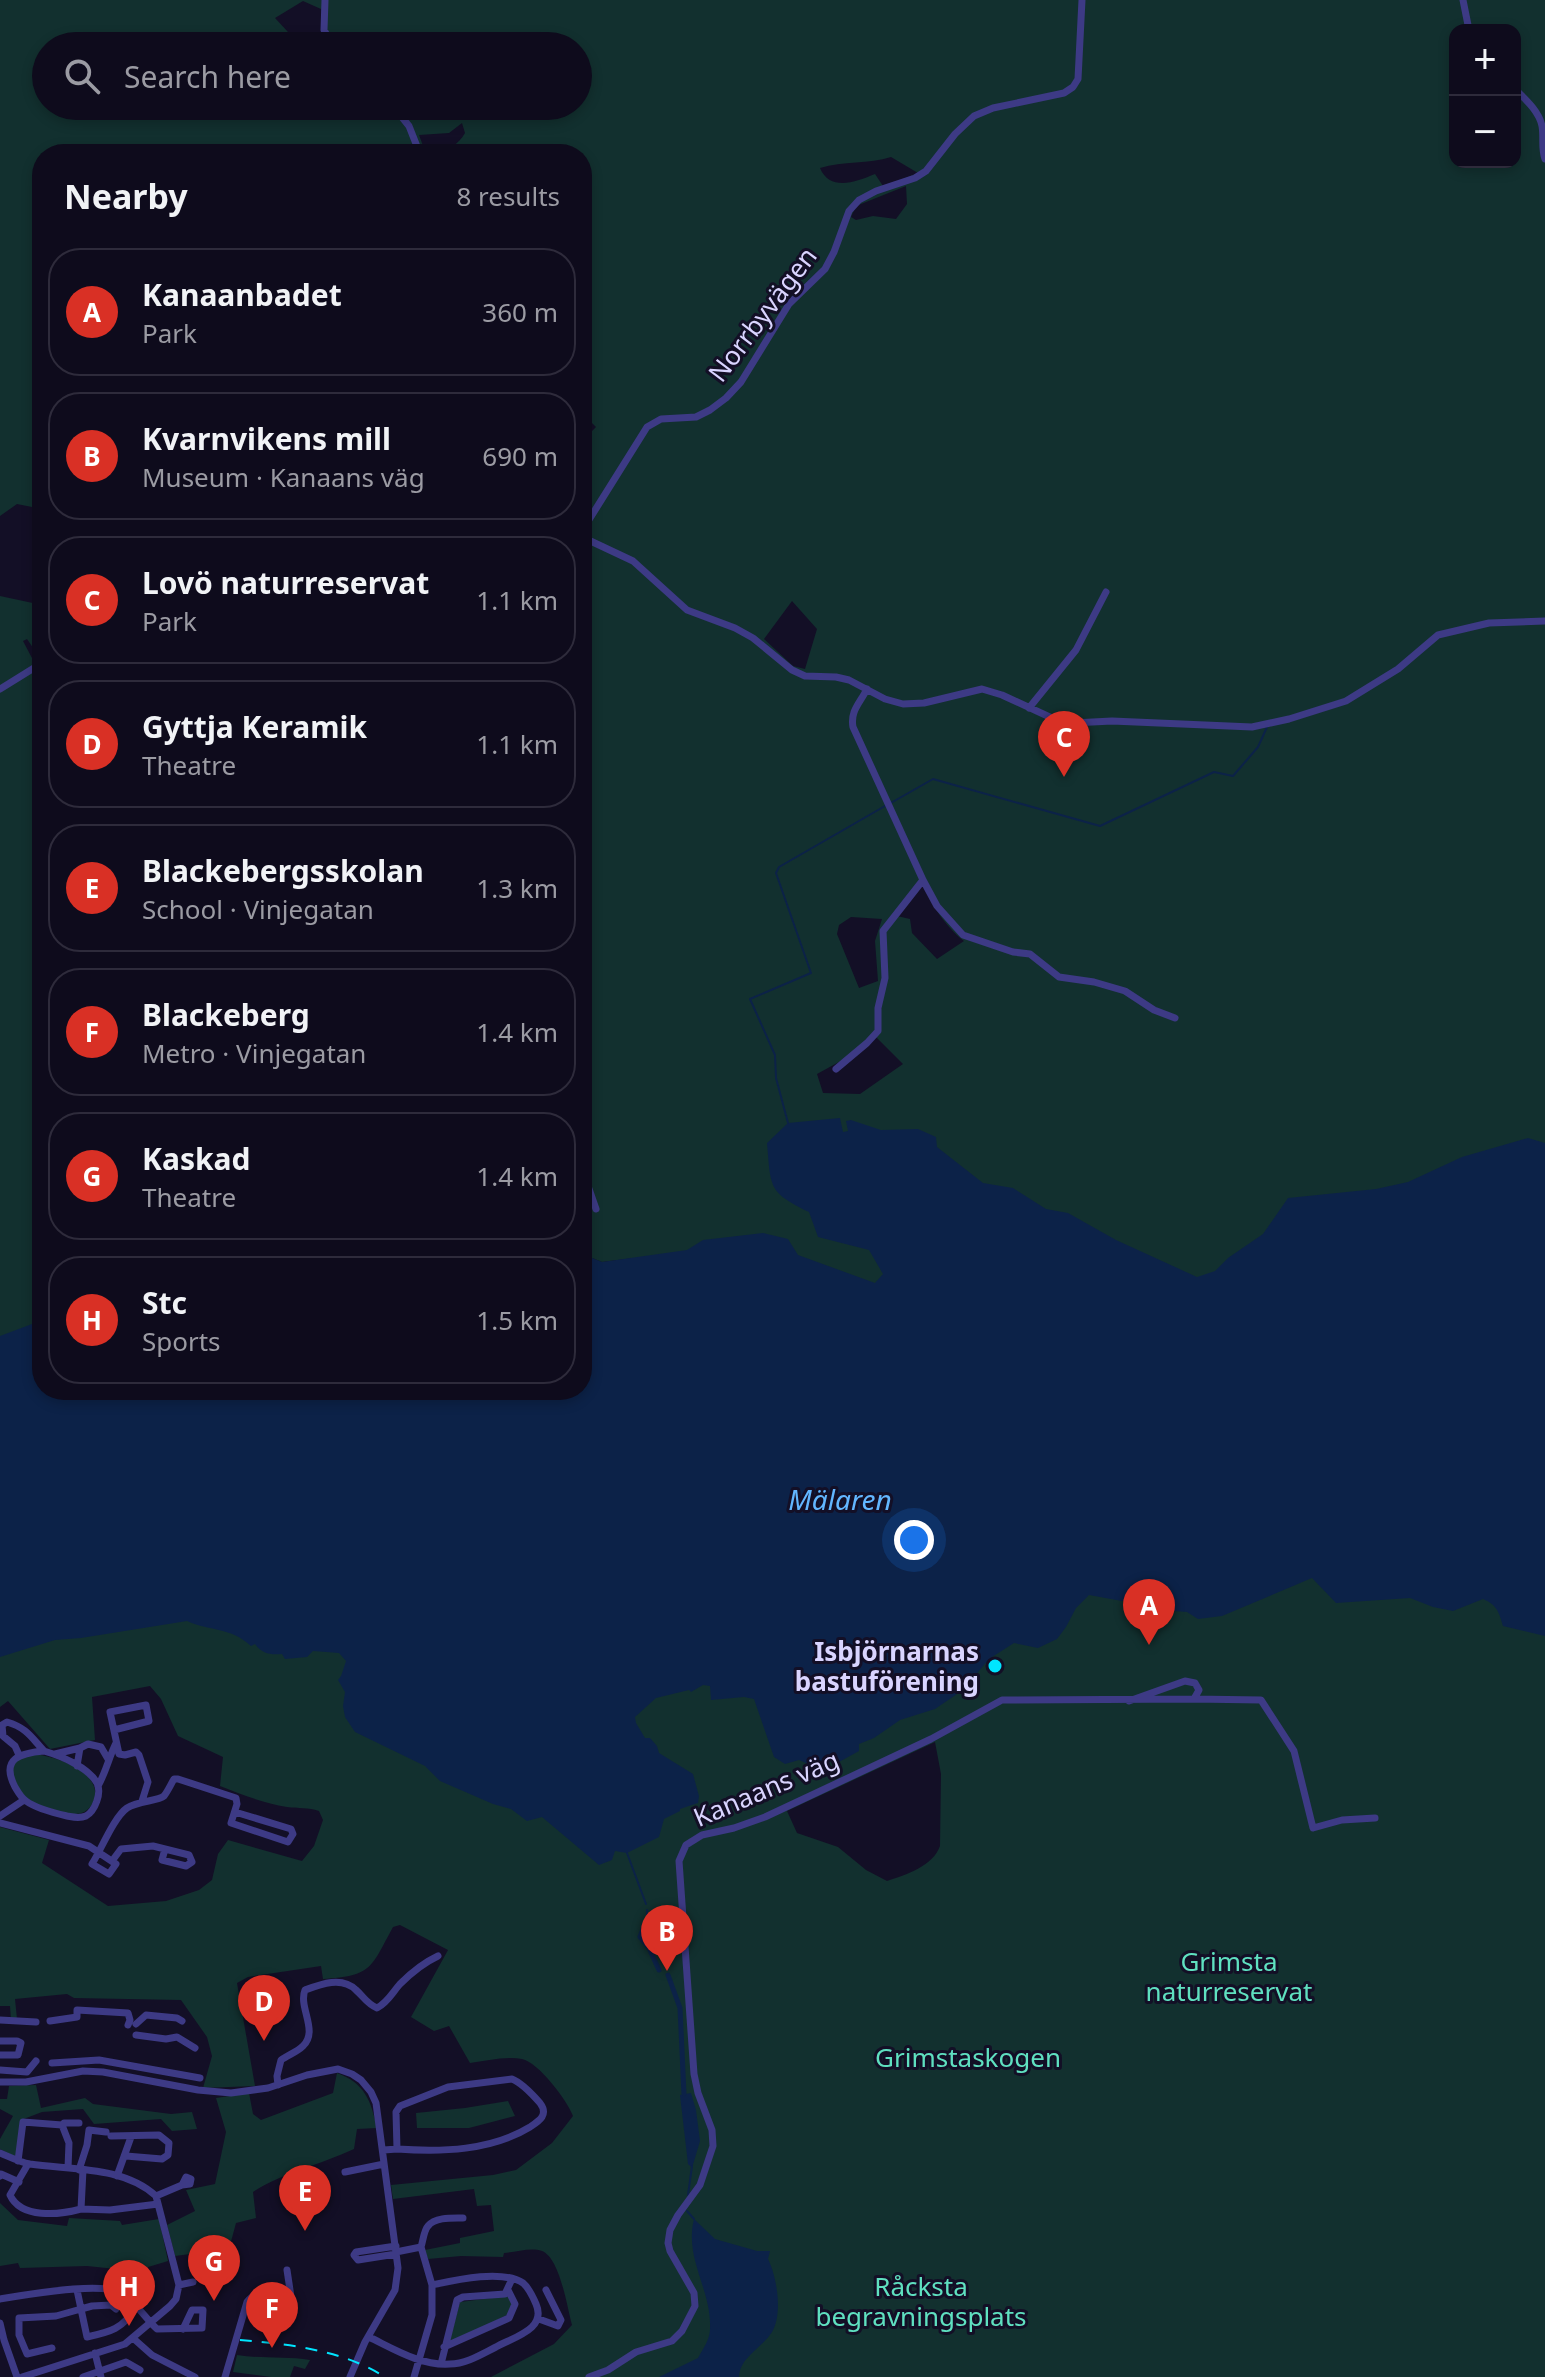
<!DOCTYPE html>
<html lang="en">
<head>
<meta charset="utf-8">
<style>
	body { margin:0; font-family:"Noto Sans",sans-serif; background:#171425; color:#f1f3f6 }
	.controls { position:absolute; right:24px; top:24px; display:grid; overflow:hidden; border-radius:16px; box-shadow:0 4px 12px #0003 }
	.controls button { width:72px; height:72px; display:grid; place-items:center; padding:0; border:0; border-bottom:2px solid #2e2b3b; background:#0e0b1c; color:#f1f3f6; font:40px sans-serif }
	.you { position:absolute; left:914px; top:1540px; width:28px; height:28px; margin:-20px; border:6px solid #fff; border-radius:50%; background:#1a73e8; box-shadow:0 0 0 12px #1a73e833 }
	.badge { display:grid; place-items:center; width:52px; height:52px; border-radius:50%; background:#d93025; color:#fff; font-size:26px; font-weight:700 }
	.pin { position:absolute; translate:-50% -66px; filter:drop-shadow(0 2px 4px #0008) }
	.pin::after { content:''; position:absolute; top:42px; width:28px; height:24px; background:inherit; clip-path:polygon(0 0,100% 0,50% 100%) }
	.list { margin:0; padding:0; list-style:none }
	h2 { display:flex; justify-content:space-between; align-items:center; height:104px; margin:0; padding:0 32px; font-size:34px }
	h2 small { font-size:26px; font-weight:400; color:#9b9ba3 }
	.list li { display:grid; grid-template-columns:52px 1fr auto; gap:24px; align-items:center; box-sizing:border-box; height:128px; margin:0 16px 16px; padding:0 16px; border:2px solid #2e2b3b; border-radius:32px }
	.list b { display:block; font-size:30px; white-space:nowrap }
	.list p { margin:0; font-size:26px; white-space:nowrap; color:#9b9ba3 }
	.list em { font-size:26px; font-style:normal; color:#9b9ba3 }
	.icon { flex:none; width:44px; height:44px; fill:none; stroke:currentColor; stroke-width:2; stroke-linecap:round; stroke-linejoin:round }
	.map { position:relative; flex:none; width:1545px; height:2377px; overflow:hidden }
	.search { position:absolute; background:#0e0b1c; box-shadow:0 4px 12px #0003; left:32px; top:32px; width:560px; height:88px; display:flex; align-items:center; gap:20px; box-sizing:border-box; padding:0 28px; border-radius:44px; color:#9b9ba3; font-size:30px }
	.panel { position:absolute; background:#0e0b1c; box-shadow:0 4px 12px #0003; left:32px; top:144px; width:560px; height:1256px; border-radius:32px }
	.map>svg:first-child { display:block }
	.green { fill:#12302f; fill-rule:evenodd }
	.water { fill:#0c2248 }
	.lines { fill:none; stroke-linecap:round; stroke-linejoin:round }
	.stream { stroke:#0c2248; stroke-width:2 }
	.canal { stroke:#0c2248; stroke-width:5 }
	.minor { stroke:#3d3a85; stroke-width:7 }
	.rail { stroke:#00e5ff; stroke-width:2; stroke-dasharray:12 10; stroke-linecap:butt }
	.poi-dot { fill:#00e5ff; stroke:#130f26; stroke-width:3 }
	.labels { text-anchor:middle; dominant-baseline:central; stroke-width:6; stroke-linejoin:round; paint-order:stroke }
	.street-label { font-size:26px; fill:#d9d4ff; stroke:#130f26 }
	.poi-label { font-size:26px; font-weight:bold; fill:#d9d4ff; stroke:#130f26; text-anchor:end }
	.park-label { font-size:26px; fill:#5fe0c0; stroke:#130f26 }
	.water-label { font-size:28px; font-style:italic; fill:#62b6ff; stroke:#130f26 }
</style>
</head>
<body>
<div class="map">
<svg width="1545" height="2377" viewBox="0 0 1545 2377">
	<rect width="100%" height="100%" fill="#130f26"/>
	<path class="green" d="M0 0H1545V1392L0 1528V596L42 605V653L38 655 27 639 23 641 33 660 42 655V1390H582L634 1258 602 1262 582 1254V441L596 427 582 413V154H436C447 151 459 144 465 133L462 123 449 133 419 135 426 154H42V509L17 504 0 516ZM303 1 321 9V28L331 46H389V44L397 41 402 46H578V106H46V46H285L280 38 288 32 275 18ZM1455 30H1515V162H1455ZM891 157 918 173 870 192 883 186 875 174C856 182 830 192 820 168 843 161 869 164 891 157ZM906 186 907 204 896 219 873 216 856 220 851 217 856 206ZM792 601 817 629 805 669 793 666 764 639ZM921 885H924C931 905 947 928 964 941L937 959 912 933 910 919 897 916ZM851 917 882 919 875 941 878 981 859 988 837 934 839 925ZM876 1037 903 1064 860 1094 823 1093 817 1074 859 1051Z
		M1545 1553V2377H491L554 2344 572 2325C567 2307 560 2258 542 2251 531 2247 516 2252 504 2253L503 2257 461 2256 428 2259 425 2250 460 2243V2238L494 2231 491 2205 477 2206 474 2189 393 2199 391 2185 493 2175 516 2170 552 2143 573 2116C567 2100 538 2062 522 2059 506 2056 486 2061 470 2063L449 2026 434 2031 411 2017 448 1950 400 1925 393 1927C371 1967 373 1976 323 1979L321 1966 248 1977 237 1983 255 2086 203 2088 212 2056 207 2037 181 2000 74 1998 67 1994 15 1999 17 2019 11 2020 10 2006H0V1827L49 1840 42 1863 108 1906 166 1901 199 1890 212 1880 218 1854 228 1840 302 1861 314 1846 323 1820 319 1811C308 1807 299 1809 287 1807 264 1803 242 1795 220 1786L223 1757 178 1736 161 1699 150 1686 92 1697 95 1740 50 1749 8 1701 0 1707V1579L968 1582ZM935 1742 941 1774 940 1846C933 1866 906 1875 887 1881L866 1870 838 1847 797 1833 787 1811Z
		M32 1754C55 1755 111 1775 91 1806 87 1811 82 1814 75 1814 50 1813 16 1801 12 1773 11 1768 11 1765 15 1762 19 1758 27 1756 32 1754Z
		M337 2073C365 2083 371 2101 377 2128L357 2129 354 2149C320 2165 284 2172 253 2192L256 2218 236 2223 229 2249 175 2256 167 2225 195 2211 186 2190 215 2184 226 2132 216 2098 249 2093 253 2114 261 2120 333 2093Z
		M36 2085 41 2108 85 2098 93 2104 171 2114 192 2112 197 2129 172 2131 161 2119 94 2124 83 2109 42 2112 21 2120 16 2157 0 2149V2139L13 2116 0 2109V2099H7L9 2086Z
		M508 2101 515 2116 469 2128H417L416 2113 465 2108Z
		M0 2203 18 2220 67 2226 69 2218 120 2221 122 2225 159 2219 168 2261 135 2271 87 2266 20 2268 18 2263 0 2266Z
		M507 2296 513 2304 511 2313 449 2344 460 2302Z
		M237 2355C262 2359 286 2356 310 2360L305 2369 294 2366 290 2377H271L233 2372Z"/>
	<path class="water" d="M840 1118 843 1132 848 1131 846 1121 851 1120 881 1130 918 1129 936 1137 937 1147 983 1183 1013 1188 1046 1209 1068 1213 1116 1240 1197 1277 1215 1271 1228 1258 1263 1234 1288 1198 1376 1189 1408 1182 1462 1157 1528 1138 1545 1143V1636L1503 1626C1499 1612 1497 1605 1483 1599L1453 1611 1433 1607 1410 1598 1336 1603 1312 1578 1222 1616 1198 1619 1187 1612 1174 1611 1154 1600 1122 1601 1089 1595 1076 1608 1066 1627 1057 1639 1038 1648 1014 1643 989 1659 963 1690 935 1709 900 1720 874 1738 859 1744V1751L839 1762 836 1763 833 1756H824L823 1765 817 1768 799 1760 785 1764 774 1757 754 1699 744 1697 711 1700 710 1686 703 1685 691 1692 689 1690 656 1698 635 1717 636 1723 645 1738H650L657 1746 659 1753 693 1774 699 1796 698 1803 680 1809V1811L664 1819 659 1837 627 1853 615 1851 612 1860 599 1865 542 1817 527 1821 511 1809 493 1804 440 1781 425 1766 355 1732 345 1717 343 1706 345 1692 338 1680 341 1676 346 1661 339 1653 313 1651 307 1657 285 1659 282 1654C271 1655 262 1654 255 1644L251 1646C231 1627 209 1631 187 1621L81 1638 55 1640 0 1657V1336L32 1324 42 1316V1390H582V1254L602 1262 687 1250 703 1240 763 1233 788 1239 798 1255 875 1283 883 1274 869 1250 818 1237 809 1212C768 1192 771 1188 767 1143L788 1123Z
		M691 2093 696 2110 700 2141 692 2168 688 2164 680 2095Z
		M694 2219 715 2239 757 2251H770L768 2259C777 2277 783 2314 772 2332 761 2349 740 2357 739 2377H659L698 2358C703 2349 710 2339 710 2329 712 2290 684 2259 694 2219Z"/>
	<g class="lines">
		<path class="stream" d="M889 804 933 779 1100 826 1214 772 1233 776 1258 747 1267 727
			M788 1123 776 1078 775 1055 750 999 811 973 776 873 779 867 885 806
			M627 1853 646 1904
			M647 1910V1917
			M688 2195 692 2166
			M687 2211 694 2219"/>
		<path class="canal" d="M645 1924 640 1937 649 1948 659 1970
			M668 1975 680 2008 684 2094"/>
		<path class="minor" d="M325 0 324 30 333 46
			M1463 0 1469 30
			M1515 89C1525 99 1539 111 1542 126 1544 138 1541 148 1545 159
			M393 106 409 126 420 154
			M582 531 647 427 661 419 696 417 710 410 726 398 741 382 789 304 825 269 834 252 849 211 859 200 876 191 915 178 926 171 955 134 974 116 993 108 1064 93 1073 87 1078 79 1082 0
			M582 537 633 561 687 610 735 628 753 638 792 670 805 676 836 677 849 680 885 699 903 704 924 703 982 689 1002 695 1054 719 1073 723 1112 721 1252 727 1289 719 1346 701 1398 669 1438 635 1489 623 1545 621
			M0 689 42 663
			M1029 708 1076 650 1106 592
			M923 880 937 906 963 935 1013 952 1030 954 1059 977 1094 982 1125 991 1154 1010 1175 1018
			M836 1069 867 1043 878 1031V1008L885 978 883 931 923 880 853 727C850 711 860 703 867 689
			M582 1169 596 1209
			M1194 1699 1261 1700 1294 1751 1313 1828 1342 1820 1375 1818
			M114 1730 149 1721 146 1705 110 1712 119 1754 125 1755 136 1752 139 1755 148 1782 142 1801
			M44 1751C61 1756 88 1767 97 1783 102 1793 95 1811 86 1816 79 1819 73 1817 67 1816 54 1813 37 1809 26 1801 21 1798 18 1792 15 1787 0 1758 21 1753 44 1751Z
			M55 1754 80 1748
			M19 1755 15 1746 3 1736 2 1725 7 1722C27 1728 31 1737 44 1751
			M77 1766 80 1748 88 1744 101 1747 108 1759
			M98 1786C106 1772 109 1757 116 1743
			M0 1816 24 1800
			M0 1823 89 1846 116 1864 109 1874 92 1864C101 1850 114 1817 127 1808 138 1801 158 1801 164 1796 168 1791 171 1784 174 1779H178L236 1798 237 1804 231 1823 288 1842 293 1834 291 1829 235 1812
			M112 1861 121 1849 153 1846 165 1849 162 1860 186 1866 192 1862 189 1855 165 1849
			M0 2020 36 2022
			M50 2021 77 2017V2010L128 2013 130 2020 128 2025
			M136 2024 146 2015 177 2018 182 2021
			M136 2035 166 2039 177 2037 195 2048
			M0 2041H17L21 2043 18 2055H0
			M52 2063 99 2060 200 2078
			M0 2070 27 2072 36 2061
			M0 2082H26L83 2071 103 2072 198 2090 231 2093 268 2088 307 2075 338 2069 352 2074 361 2080 371 2092 376 2103 398 2268 395 2290 365 2342 350 2377
			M278 2085 277 2076 281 2060C288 2055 297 2052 303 2046 319 2031 298 2007 305 1990 321 1984 342 1976 356 1990 364 1997 367 2004 377 2008 388 2002 392 1993 400 1984 411 1973 423 1963 438 1956
			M62 2125 64 2123H79
			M111 2136 159 2135 169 2143 168 2155 162 2159 126 2156
			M384 2150 397 2149 396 2112 400 2106 448 2087 512 2079C522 2083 533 2095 540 2103 549 2115 539 2121 530 2127 491 2151 442 2152 397 2149
			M0 2153C10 2157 19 2162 30 2164 71 2170 124 2166 156 2196L179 2285
			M18 2161 23 2122 62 2125 69 2143 68 2168
			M28 2164 10 2195C21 2219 59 2215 81 2209
			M79 2170 87 2145 89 2130 106 2132
			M83 2170 81 2209 110 2210 158 2204
			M345 2172 384 2164
			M0 2176 1 2174 19 2182
			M117 2176 131 2137
			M156 2196 182 2185 190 2184 191 2179 186 2177 182 2185
			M396 2246 356 2252 354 2255 358 2260 396 2254
			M396 2252 421 2247C423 2241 424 2230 428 2226 435 2217 452 2218 463 2218
			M77 2290 81 2309 92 2306 111 2305 116 2309
			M0 2299C23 2295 102 2281 121 2293 135 2301 145 2318 157 2329L202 2328 203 2310H192L183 2329
			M539 2319 558 2326 561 2320 546 2290
			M0 2323 4 2340 17 2377
			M369 2337C394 2349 421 2366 450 2364 466 2364 482 2354 496 2347 514 2337 547 2329 536 2304 533 2297 529 2288 523 2283 502 2269 455 2280 432 2285
			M134 2339 152 2355 195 2377
			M444 2347 509 2318 515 2304 508 2290
			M52 2348 27 2354 19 2335V2318L56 2316 81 2309 87 2337C110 2332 123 2329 136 2307
			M95 2353 101 2377
			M441 2364 457 2300 463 2297 505 2294 512 2279
			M22 2377 125 2344 170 2306 176 2299 179 2285 193 2282
			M83 2377 126 2362 140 2370
			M225 2377 247 2302C263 2282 278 2299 293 2310L287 2270
			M414 2377 432 2315V2285L421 2247
			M589 2377 608 2370 636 2352 672 2341 682 2331 695 2306 694 2293 670 2251 668 2243 670 2230 678 2215 700 2185 713 2146 712 2130 698 2093 694 2074 679 1861 686 1845 702 1835 734 1828 765 1817 931 1739 1002 1700 1194 1699 1199 1690 1195 1683 1185 1681 1129 1701"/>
		<path class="rail" d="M240 2340C288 2344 343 2350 385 2377"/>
	</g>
	<circle class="poi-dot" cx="995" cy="1666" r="8"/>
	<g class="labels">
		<g class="street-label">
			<text transform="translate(762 314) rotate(-53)">Norrbyvägen</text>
			<text transform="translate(766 1788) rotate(-23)">Kanaans väg</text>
		</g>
		<g class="poi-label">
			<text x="979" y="1651">Isbjörnarnas<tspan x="979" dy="30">bastuförening</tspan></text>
		</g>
		<g class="park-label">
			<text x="1229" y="1961">Grimsta<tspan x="1229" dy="30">naturreservat</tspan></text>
			<text x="968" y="2057">Grimstaskogen</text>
			<text x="921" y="2286">Råcksta<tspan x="921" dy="30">begravningsplats</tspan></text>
		</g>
		<g class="water-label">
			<text x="840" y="1499">Mälaren</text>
		</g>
	</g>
</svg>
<div class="controls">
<button>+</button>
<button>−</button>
</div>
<div class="you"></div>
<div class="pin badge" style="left:1149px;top:1645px">A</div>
<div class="pin badge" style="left:667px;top:1971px">B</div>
<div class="pin badge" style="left:1064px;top:777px">C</div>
<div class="pin badge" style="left:264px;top:2041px">D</div>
<div class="pin badge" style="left:305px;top:2231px">E</div>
<div class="pin badge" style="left:272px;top:2348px">F</div>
<div class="pin badge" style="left:214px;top:2301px">G</div>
<div class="pin badge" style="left:129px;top:2326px">H</div>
<div class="search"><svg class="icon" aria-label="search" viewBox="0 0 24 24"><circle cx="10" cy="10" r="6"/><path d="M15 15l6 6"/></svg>Search here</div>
<section class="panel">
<h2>Nearby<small>8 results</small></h2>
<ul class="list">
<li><span class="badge">A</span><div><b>Kanaanbadet</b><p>Park</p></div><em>360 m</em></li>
<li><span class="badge">B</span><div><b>Kvarnvikens mill</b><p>Museum · Kanaans väg</p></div><em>690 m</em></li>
<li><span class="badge">C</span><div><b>Lovö naturreservat</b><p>Park</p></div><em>1.1 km</em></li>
<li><span class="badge">D</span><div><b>Gyttja Keramik</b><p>Theatre</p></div><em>1.1 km</em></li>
<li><span class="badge">E</span><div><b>Blackebergsskolan</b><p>School · Vinjegatan</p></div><em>1.3 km</em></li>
<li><span class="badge">F</span><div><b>Blackeberg</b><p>Metro · Vinjegatan</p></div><em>1.4 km</em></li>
<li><span class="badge">G</span><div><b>Kaskad</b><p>Theatre</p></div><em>1.4 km</em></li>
<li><span class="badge">H</span><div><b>Stc</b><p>Sports</p></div><em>1.5 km</em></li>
</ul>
</section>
</div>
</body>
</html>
